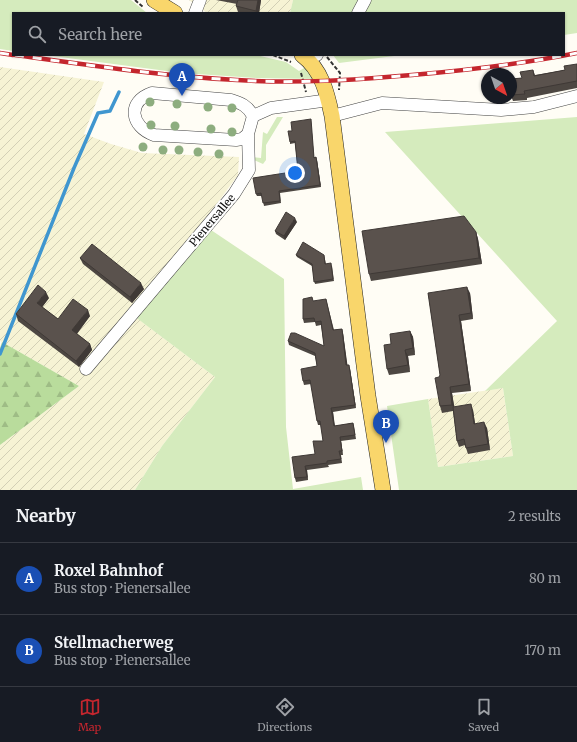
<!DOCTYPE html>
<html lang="en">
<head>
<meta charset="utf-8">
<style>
	body { margin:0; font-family:Merriweather,serif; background:#20242c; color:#f1f3f6 }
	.compass { position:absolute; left:481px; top:68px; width:36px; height:36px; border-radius:50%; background:#171b24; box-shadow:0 1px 3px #0004; rotate:140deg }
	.you { position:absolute; left:295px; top:173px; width:14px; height:14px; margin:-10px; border:3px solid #fff; border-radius:50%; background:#1a73e8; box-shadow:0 0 0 6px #1a73e833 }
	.badge { display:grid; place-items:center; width:26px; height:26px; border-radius:50%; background:#c4262e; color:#fff; font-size:13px; font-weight:700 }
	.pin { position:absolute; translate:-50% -33px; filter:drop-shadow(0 1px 2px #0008) }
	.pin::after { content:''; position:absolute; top:21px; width:14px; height:12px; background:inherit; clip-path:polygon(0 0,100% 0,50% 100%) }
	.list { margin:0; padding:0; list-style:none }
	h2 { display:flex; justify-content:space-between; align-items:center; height:52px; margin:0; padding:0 16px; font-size:17px }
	h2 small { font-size:13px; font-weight:400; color:#9ea1a6 }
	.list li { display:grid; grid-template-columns:26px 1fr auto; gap:12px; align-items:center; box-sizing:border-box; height:72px; padding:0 16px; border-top:1px solid #363941 }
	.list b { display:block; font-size:15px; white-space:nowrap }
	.list p { margin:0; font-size:13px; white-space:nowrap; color:#9ea1a6 }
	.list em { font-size:13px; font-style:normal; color:#9ea1a6 }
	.icon { flex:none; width:22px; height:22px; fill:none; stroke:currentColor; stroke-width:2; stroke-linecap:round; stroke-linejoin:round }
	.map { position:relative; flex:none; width:577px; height:490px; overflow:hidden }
	.search { position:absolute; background:#171b24; box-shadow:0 1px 3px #0004; left:12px; right:12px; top:12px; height:44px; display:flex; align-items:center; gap:10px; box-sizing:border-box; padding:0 14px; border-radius:0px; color:#9ea1a6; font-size:15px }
	.sheet { height:196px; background:#171b24 }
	nav { display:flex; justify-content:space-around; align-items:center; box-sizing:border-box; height:56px; border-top:1px solid #363941; background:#171b24; font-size:11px; color:#9ea1a6 }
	nav a { display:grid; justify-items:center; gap:2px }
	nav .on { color:#c4262e }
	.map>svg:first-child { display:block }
	.farmland { fill:url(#farmland-furrows) }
	.grass { fill:#d5ebbd }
	.forest { fill:url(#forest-firs) }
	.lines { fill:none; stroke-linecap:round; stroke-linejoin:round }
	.stream { stroke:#3f96cf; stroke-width:3.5 }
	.minor-casing { stroke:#444; stroke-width:13 }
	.major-casing { stroke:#222; stroke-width:16 }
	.path { stroke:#333; stroke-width:2; stroke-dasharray:4 2; stroke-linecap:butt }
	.minor { stroke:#fff; stroke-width:12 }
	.major { stroke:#f9d66b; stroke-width:15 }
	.rail-casing { stroke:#c4262e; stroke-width:4.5 }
	.rail { stroke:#fff; stroke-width:3; stroke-dasharray:9; stroke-linecap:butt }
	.tree { fill:#8dad7f }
	.wall { fill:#4d4742 }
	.shaded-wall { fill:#3f3936 }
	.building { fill:#5a524d; stroke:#3f3936 }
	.labels { text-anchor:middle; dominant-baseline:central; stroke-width:4; stroke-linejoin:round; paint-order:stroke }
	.street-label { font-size:11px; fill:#111; stroke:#fff }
</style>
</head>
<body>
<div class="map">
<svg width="577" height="490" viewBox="0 0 577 490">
	<defs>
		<pattern id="farmland-furrows" width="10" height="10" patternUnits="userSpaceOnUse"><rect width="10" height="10" fill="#f6f3d4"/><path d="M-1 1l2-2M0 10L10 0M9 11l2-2" fill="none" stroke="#d2cfb5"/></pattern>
		<pattern id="forest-firs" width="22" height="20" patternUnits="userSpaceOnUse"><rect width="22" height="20" fill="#b9dc9c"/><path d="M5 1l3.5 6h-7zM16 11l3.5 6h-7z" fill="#9ebc85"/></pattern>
	</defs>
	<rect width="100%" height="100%" fill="#fffdf5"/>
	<path class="farmland" d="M189 0H293L290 13H207Z
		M0 67 104 82 84 134 111 144 142 153 239 157 238 175 216 205 129 312 215 377 162 446 135 490H0V445L79 386 0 341Z
		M503 388 513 456 438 467 428 399Z"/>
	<path class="grass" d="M0 0H131L147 13H13V51L0 49Z
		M293 0H577V33L564 35V13H290Z
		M45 55H256L286 62 299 71 306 67 315 79 256 78 182 73Z
		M333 55H402L339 63Z
		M277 117H283L266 145V160L263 164 254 160 253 157 261 158 263 132 267 134Z
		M577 117V490H399L387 406 428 399 438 467 513 456 503 388 485 391 557 321 385 132Z
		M211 230 284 279 286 427 293 489 361 477 363 490H135L162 446 215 377 134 316Z"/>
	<path class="forest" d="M2 342 79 386 0 445V348Z"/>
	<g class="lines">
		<path class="stream" d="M0 354 74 168 98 113 110 111 119 92"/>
		<g class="minor-casing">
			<path id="minor" d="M195 13 200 0
				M358 13 365 0
				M307 59 317 55
				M253 116 271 108 329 100
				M332 116 382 103 501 110 534 107 577 96
				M248 134 242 139 236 140 154 135C131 127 126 102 152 93L231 100C241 103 248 106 253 116
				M86 369 234 194 249 170 248 134 253 116"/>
		</g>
		<g class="major-casing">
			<path id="major" d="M154 0 175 13
				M302 55C322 70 327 93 332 116L368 396 383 490"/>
		</g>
		<path class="path" d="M135 0 143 7
			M273 55 291 62
			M327 57 340 73 339 90
			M301 73 306 92"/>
		<use href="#minor" class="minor"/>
		<use href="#major" class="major"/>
		<g class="rail-casing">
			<path id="rail" d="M0 53 13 55
				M15 55C88 65 162 76 237 80 295 84 354 80 412 75 468 70 523 64 577 53"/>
		</g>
		<use href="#rail" class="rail"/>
	</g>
	<g class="tree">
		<circle cx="150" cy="102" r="4.5"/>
		<circle cx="177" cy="104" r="4.5"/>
		<circle cx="208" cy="107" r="4.5"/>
		<circle cx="232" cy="108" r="4.5"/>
		<circle cx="151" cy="125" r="4.5"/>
		<circle cx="175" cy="126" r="4.5"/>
		<circle cx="211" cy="129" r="4.5"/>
		<circle cx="232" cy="132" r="4.5"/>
		<circle cx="143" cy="147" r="4.5"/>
		<circle cx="163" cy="150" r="4.5"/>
		<circle cx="179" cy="150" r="4.5"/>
		<circle cx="198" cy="152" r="4.5"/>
		<circle cx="219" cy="154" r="4.5"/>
	</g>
	<path class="wall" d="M216 0H261L259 13H242L238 12 236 6 237 4Z
		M577 64V88L527 98V100L513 101 511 96V79L522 78 533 70 535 75 565 70Z
		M311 119V121L314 157H316L317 160 321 187 280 193 281 203 264 206 262 196H257L256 194 298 171 295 143 290 144V142Z
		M297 222 285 240 276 234 275 231Z
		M476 232 478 239 482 264 371 281 369 274Z
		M296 255H324L326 264 332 266 334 281 315 284 312 266 297 257Z
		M80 258 144 289 132 303 83 264Z
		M428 293H470L473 319 461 321 471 391 452 393 454 407 473 410 475 424 487 428 490 450 468 454 465 445 459 447 457 441 453 411 442 413 440 406 439 377 440 375Z
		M49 298 42 307 58 319 90 316 77 334 90 344 92 350 79 367 18 321 16 314Z
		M326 299 334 330 342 329 343 333 347 365 350 369 356 408 333 412 335 426 353 423 354 427 356 439 341 441 343 455H341L342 463 328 465 329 467 307 470 308 480 296 482 295 478 315 454 323 441 321 425H318L317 421 311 384 304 385 303 381 317 366 315 356 289 345 288 341 324 346 321 325 316 326 315 322 304 323 303 319Z
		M410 331 413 337 415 355 408 356 410 372 389 375 387 369 391 344Z"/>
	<path class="shaded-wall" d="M258 0H261L259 13H257L256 11Z
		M316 157 317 160 321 187 320 185Z
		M295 218 297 222 285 240 284 236Z
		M476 232 478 239 482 264 479 258Z
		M141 283 144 289 132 303 130 297Z
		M467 287 470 293 473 319 471 313Z
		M46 292 49 298 40 310 37 303Z
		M88 310 90 316 74 337 72 330Z
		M459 315 461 321 471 391 469 384Z
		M342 329 343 333 348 369 346 365Z
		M410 331 413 337 415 355 413 348Z
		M90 344 92 350 79 367 76 361Z
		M405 350 408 356 410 372 408 365Z
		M349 365 350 369 356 408 355 405Z
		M450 387 452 393 455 411 452 405Z
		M471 404 473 410 476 430 474 424Z
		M331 408 333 412 335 430 334 426Z
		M484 422 487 428 490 450 488 444Z
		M340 437 341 441 343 455 342 451Z
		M305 466 307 470 308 480 307 477Z"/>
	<path class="building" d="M238 0H258L256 11 236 6Z
		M577 64V81L524 91 525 94 511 95V79L522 78 520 72 533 70 534 76 565 70 564 66Z
		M311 119 314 158 316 157 320 185 279 191 280 201 263 203 261 193 256 194 253 178 298 171 295 141 290 142 288 131H292L291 122Z
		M286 212 295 218 284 236 275 231Z
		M464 216 476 232 479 258 369 274 362 231Z
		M303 242 324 255 325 264 331 263 333 279 314 282 312 264 296 255Z
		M92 244 141 283 130 297 80 258Z
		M38 285 46 292 37 303 58 319 73 299 88 310 72 330 90 344 76 361 16 314Z
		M467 287 471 313 459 315 469 384 450 387 452 405 440 406 435 378 439 377 440 375 428 293Z
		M312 297 313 301 326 299 333 330 342 329 346 365H349L355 405 331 408 334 426 353 423 355 435 340 437 342 451H339L341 459 327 461V463L305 466 307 477 295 478 292 457 315 454 313 441H323L320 421H317L310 380 303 381 301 369 317 366 315 353 288 341 291 333H295L324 346 321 321 315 322 314 318 303 319V299Z
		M410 331 413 348 405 350 408 365 387 369 384 345 391 344 390 334Z
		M471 404 474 424 484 422 488 444 466 448 464 439 457 441 453 407Z"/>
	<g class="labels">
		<g class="street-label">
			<text transform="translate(212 220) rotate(-50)">Pienersallee</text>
		</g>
	</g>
</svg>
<svg class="compass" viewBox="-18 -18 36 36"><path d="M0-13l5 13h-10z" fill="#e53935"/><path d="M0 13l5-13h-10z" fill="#9ea1a6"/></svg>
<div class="you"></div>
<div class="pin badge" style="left:182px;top:96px;background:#1a4fb4">A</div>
<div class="pin badge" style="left:386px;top:443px;background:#1a4fb4">B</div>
<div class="search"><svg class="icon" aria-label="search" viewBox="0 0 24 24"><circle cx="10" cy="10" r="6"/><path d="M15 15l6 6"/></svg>Search here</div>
</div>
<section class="sheet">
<h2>Nearby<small>2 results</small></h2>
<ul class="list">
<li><span class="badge" style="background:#1a4fb4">A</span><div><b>Roxel Bahnhof</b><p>Bus stop · Pienersallee</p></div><em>80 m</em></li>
<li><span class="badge" style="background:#1a4fb4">B</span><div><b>Stellmacherweg</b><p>Bus stop · Pienersallee</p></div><em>170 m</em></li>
</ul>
</section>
<nav>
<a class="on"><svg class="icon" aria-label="map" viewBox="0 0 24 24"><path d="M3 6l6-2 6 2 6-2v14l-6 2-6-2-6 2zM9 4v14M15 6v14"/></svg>Map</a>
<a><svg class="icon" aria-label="directions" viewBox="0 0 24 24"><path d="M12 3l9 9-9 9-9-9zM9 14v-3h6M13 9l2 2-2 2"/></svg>Directions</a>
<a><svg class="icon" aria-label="saved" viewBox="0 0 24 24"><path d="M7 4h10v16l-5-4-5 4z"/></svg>Saved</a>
</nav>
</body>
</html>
